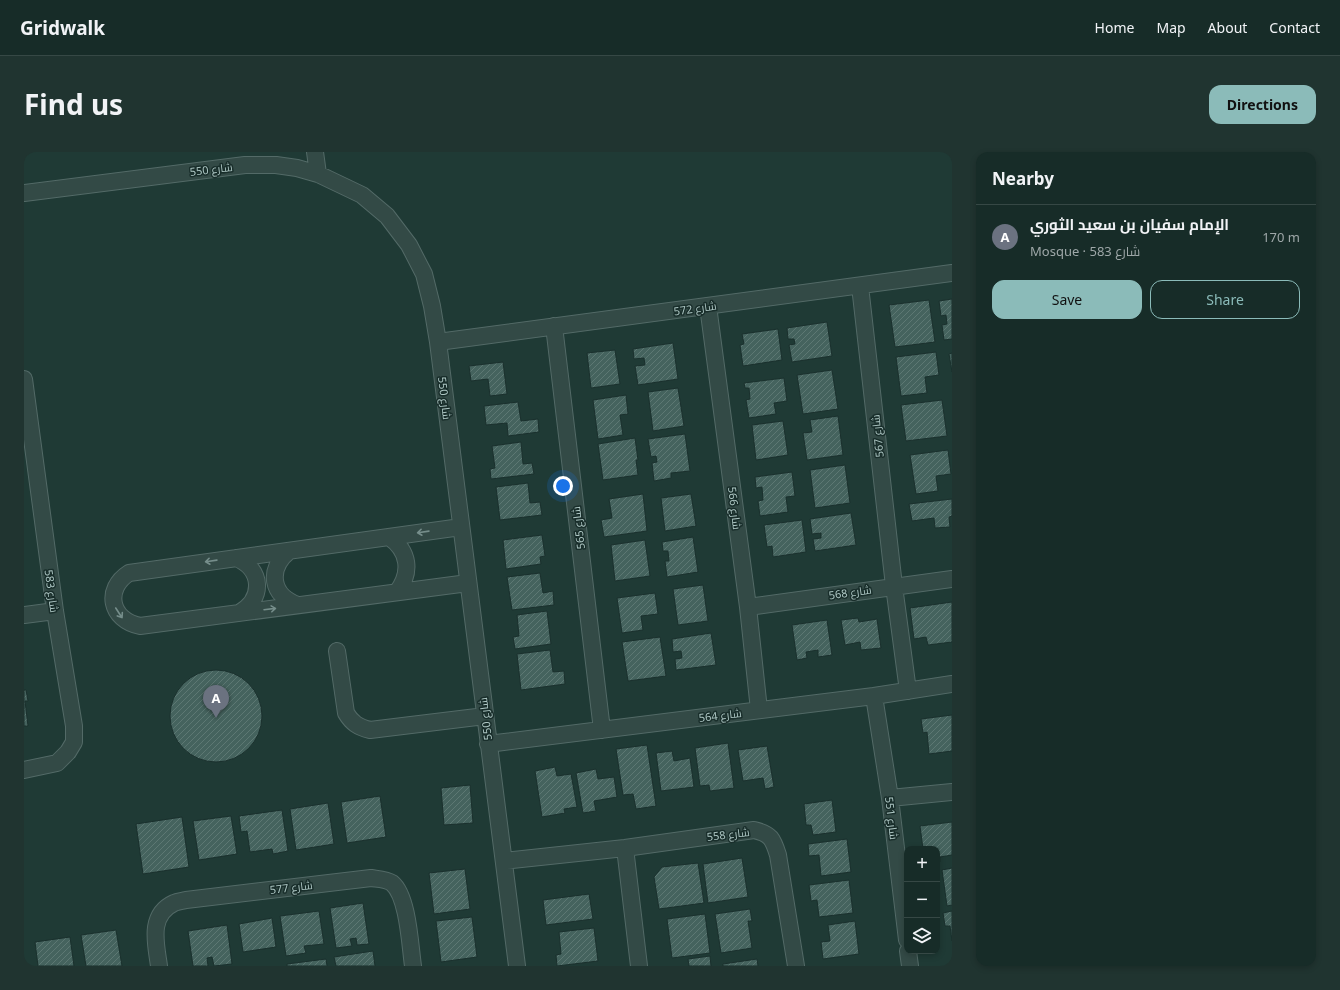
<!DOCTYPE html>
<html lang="en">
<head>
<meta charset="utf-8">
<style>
	body { margin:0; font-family:"Noto Sans",Cairo,sans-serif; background:#203430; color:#f1f3f6 }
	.controls { position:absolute; right:12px; bottom:12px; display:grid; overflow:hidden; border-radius:8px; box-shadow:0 2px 6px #0003 }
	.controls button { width:36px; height:36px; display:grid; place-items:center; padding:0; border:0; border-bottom:1px solid #364845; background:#172c28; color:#f1f3f6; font:20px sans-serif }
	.you { position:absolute; left:539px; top:334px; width:14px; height:14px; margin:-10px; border:3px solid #fff; border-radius:50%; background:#1a73e8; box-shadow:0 0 0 6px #1a73e833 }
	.badge { display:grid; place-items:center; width:26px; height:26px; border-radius:50%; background:#8bbbb9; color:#fff; font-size:13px; font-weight:700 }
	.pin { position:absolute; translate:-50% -33px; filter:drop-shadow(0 1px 2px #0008) }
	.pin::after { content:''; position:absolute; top:21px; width:14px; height:12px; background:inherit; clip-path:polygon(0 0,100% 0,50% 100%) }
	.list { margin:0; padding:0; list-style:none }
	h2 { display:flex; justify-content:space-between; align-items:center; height:52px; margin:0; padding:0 16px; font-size:17px }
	h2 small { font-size:13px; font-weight:400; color:#9ea7a8 }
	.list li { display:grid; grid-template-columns:26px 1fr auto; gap:12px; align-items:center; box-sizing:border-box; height:64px; padding:0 16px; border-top:1px solid #364845 }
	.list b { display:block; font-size:15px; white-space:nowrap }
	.list p { margin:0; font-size:13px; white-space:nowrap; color:#9ea7a8 }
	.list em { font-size:13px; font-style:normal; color:#9ea7a8 }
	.actions { display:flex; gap:8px; padding:12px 16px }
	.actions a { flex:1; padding:9px 0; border:1px solid #8bbbb9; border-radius:12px; text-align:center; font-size:14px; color:#8bbbb9 }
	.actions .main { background:#8bbbb9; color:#111 }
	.icon { flex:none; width:22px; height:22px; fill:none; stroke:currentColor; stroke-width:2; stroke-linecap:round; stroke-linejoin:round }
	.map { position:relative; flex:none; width:928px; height:814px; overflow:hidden; border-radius:12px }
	header { display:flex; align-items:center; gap:24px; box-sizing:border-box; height:56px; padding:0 20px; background:#172c28; border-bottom:1px solid #364845 }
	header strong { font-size:19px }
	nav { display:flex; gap:22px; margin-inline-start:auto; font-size:14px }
	.intro { display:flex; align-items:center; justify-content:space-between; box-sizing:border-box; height:96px; padding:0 24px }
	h1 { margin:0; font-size:28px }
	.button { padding:10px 18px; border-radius:12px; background:#8bbbb9; color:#111; font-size:14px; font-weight:700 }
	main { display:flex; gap:24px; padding:0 24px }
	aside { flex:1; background:#172c28; border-radius:12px; box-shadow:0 2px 6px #0003 }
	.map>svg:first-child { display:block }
	.building { fill:url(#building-hatch); stroke:#1a302d }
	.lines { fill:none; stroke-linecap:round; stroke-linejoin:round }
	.minor-casing { stroke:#536a67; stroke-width:18 }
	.minor { stroke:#334a46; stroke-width:16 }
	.oneway { stroke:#768e8b }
	.labels { text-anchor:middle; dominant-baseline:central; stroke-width:3; stroke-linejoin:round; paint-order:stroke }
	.street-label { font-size:11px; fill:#adc6c3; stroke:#192e2b }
</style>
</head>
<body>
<header>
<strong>Gridwalk</strong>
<nav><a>Home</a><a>Map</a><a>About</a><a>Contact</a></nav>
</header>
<div class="intro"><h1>Find us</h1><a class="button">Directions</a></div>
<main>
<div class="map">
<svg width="928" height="814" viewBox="0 0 928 814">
	<defs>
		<pattern id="building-hatch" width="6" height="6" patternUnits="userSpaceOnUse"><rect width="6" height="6" fill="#45635e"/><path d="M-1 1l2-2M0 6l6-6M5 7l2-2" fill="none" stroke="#5d7873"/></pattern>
	</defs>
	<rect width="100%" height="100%" fill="#1f3a35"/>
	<path class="building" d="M928 147V187L920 188 918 173 923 172 922 163 917 164 915 149Z
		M905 148 911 190 871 195 865 153Z
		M803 170 808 204 768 210 765 193 771 192 770 187H764L763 176Z
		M754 177 758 208 719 214 716 193 720 192 718 182Z
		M649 191 654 227 614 233 611 214 621 213 620 206 610 207 609 197Z
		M591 198 596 232 567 236 563 201Z
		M912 200 915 223 901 225 903 241 877 244 872 205Z
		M928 201V220L925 202Z
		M479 210 483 242 466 244 464 227 447 229 445 214Z
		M808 218 814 257 779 262 773 223Z
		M760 226 763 249 750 251 752 262 725 266 722 248 726 247 725 236H721L720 231Z
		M654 236 660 274 629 279 624 240Z
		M602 243 604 262 596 263 599 283 574 287 569 248Z
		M918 248 923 284 882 289 877 253Z
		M494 250 497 269 514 267 515 280 484 284 483 271 462 273 460 254Z
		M814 264 819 303 783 308 779 281 788 280 786 268Z
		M759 269 764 303 732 308 728 273Z
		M661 282 666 319 647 321V326L630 329 628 311 633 310 632 304 627 305 624 287Z
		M611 286 614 308H612L614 323 579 328 574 292Z
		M497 290 499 312 508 311 510 322 467 327 466 317 471 316 468 294Z
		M924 298 927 322 912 324 914 339 892 342 886 303Z
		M821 313 826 351 791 356 786 318Z
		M768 320 771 344 762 345 764 360 736 364 734 349 739 348 738 335 732 336 731 325Z
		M504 331 506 351 516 350 518 363 476 368 472 335Z
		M619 342 623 379 580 385 577 368 588 366 585 347Z
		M667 342 672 374 641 379 637 346Z
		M928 347V364L925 365 926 375 911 376 910 366 888 369 885 352Z
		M827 361 832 393 791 399 789 387 797 386V381L788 382 786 367Z
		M778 368 782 400 749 405 748 394 743 395 740 373Z
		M518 383 521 404 516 405 517 412 482 417 479 388Z
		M669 385 674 420 643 425 641 409H645L644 399H639L638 390Z
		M621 388 626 424 591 429 587 393Z
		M516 421 519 441 529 439 530 453 488 458 483 425Z
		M679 433 684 469 654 473 649 437Z
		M631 441 634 462 617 464 619 478 598 481 593 446Z
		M928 450V490L904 493 902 485 890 487 886 456Z
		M523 459 527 492 491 497 489 485 495 484 493 463Z
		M834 466 835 470 853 467 857 496 837 498 836 490 821 493 817 468Z
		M803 468 808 503 794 505V498L782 500 783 506 773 508 768 473Z
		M687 481 692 513 652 518 651 507 658 506 657 499 649 500 648 487Z
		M636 485 642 524 604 529 598 490Z
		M526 498 529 520 540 519 541 532 497 538 493 502Z
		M146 564a46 46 0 1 1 92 0a46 46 0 1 1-92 0Z
		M0 538H2L4 549H1L4 574H0Z
		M928 563V599L905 602 903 580 899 581 897 567Z
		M704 591 710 636 686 639 685 633 676 634 671 596Z
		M623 593 632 654 612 657 609 642 599 643 592 597Z
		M743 594 750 635 741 637 739 626 719 629 714 598Z
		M648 599 650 609 666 606 670 635 637 639 632 601Z
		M531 615 533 624 547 622 553 655 540 657 541 661 518 665 511 619Z
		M572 617 574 627 590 625 593 645 570 649 572 659 559 661 552 621Z
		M446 633 449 671 420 673 417 636Z
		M356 644 362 685 323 691 317 650Z
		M808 648 812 680 789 683 787 673H782L780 652Z
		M304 651 310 692 272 698 266 657Z
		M258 658 264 699 249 702 248 697 226 700 223 679 217 680 215 664Z
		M207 664 213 702 175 708 169 669Z
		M158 665 165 715 119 722 112 672Z
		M928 670V703L916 705V710L913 711V697H899L896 674Z
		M823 687 827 720 797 724 795 703 785 704 784 692Z
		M718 706 724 745 684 751 679 712Z
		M674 711 680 751 635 757 630 725 638 715Z
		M928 716V753L923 754 918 718Z
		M441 717 446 757 410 762 405 721Z
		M825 728 829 761 795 765 793 748 787 749 785 733Z
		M565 742 569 767 522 773 519 748Z
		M339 751 345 792 333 793 332 786 326 787 328 794 312 796 306 756Z
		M726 757 728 769H724L728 796 697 801 691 762Z
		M295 759 300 792 280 794 282 801 262 804 256 764Z
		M928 759V789L926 774H921L919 761Z
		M681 762 686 801 648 806 643 767Z
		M448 765 453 805 417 810 412 769Z
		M248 766 252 795 219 800 215 772Z
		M831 769 835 802 799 807 797 790 806 789 804 773Z
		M203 773 208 812 190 814 188 805 183 806 184 814H169L164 779Z
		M570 776 574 809 533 814 532 803 537 802 535 780Z
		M92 778 98 814H62L57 783Z
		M46 785 50 814H14L11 790Z
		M349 799 351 814H312L310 805Z
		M686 804 687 814H665L664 807Z
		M302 807 303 814H263V812Z
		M733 807 734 814H699V812Z"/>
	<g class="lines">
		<g class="minor-casing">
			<path id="minor" d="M291 0 294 22
				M0 41 221 13H252L273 16 294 22 338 43 363 64 385 93 400 122 408 154 414 190 493 814
				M836 134 870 434 884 539
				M684 154 724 455 735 558
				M530 174 578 578
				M414 190 928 121
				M0 227 31 459 50 574V590L44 600 33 611 0 618
				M437 375 105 421C80 437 86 468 116 474L444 431
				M365 385C385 399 388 420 373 440
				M265 399C243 417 247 444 274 453
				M212 406C239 417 240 447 215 461
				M724 455 928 427
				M0 463 31 459
				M313 499 322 561C328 571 334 575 346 578L461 564
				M850 544 866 646 883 788
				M464 592 850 544 928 532
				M866 646 928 640
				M601 696 615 814
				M480 709 601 696 730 678C747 682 749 687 754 703L772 814
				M884 799 886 814
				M135 814C132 792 124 763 150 751 154 749 158 749 162 748L347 726C353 727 362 727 368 731 384 744 386 793 389 814"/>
		</g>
		<use href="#minor" class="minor"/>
	</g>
	<defs><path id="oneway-shaft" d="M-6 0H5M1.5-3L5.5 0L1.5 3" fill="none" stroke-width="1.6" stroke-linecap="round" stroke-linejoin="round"/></defs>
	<g class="oneway">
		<use href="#oneway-shaft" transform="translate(399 380) rotate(172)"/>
		<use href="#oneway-shaft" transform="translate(187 409) rotate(172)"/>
		<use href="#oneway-shaft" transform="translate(246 457) rotate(-7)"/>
		<use href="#oneway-shaft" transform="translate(95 461) rotate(57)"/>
	</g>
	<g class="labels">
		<g class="street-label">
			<text transform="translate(187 17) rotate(-7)">شارع 550</text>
			<text transform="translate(671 156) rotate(-8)">شارع 572</text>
			<text transform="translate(421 246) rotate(83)">شارع 550</text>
			<text transform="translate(853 284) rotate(-96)">شارع 567</text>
			<text transform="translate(711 356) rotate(83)">شارع 566</text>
			<text transform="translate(554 376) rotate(-97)">شارع 565</text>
			<text transform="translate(28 439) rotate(82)">شارع 583</text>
			<text transform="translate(826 440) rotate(-8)">شارع 568</text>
			<text transform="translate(696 563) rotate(-7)">شارع 564</text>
			<text transform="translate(461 567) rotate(-97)">شارع 550</text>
			<text transform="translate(868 666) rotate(83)">شارع 551</text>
			<text transform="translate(704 682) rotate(-7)">شارع 558</text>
			<text transform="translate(267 735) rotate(-7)">شارع 577</text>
		</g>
	</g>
</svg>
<div class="controls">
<button>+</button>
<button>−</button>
<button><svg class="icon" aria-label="layers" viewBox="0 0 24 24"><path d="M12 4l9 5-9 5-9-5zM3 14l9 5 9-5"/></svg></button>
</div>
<div class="you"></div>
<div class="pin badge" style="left:192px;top:566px;background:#6b7280">A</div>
</div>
<aside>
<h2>Nearby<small></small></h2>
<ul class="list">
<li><span class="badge" style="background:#6b7280">A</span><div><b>الإمام سفيان بن سعيد الثوري</b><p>Mosque · شارع 583</p></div><em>170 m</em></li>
</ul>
<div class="actions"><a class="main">Save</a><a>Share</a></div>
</aside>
</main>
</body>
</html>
